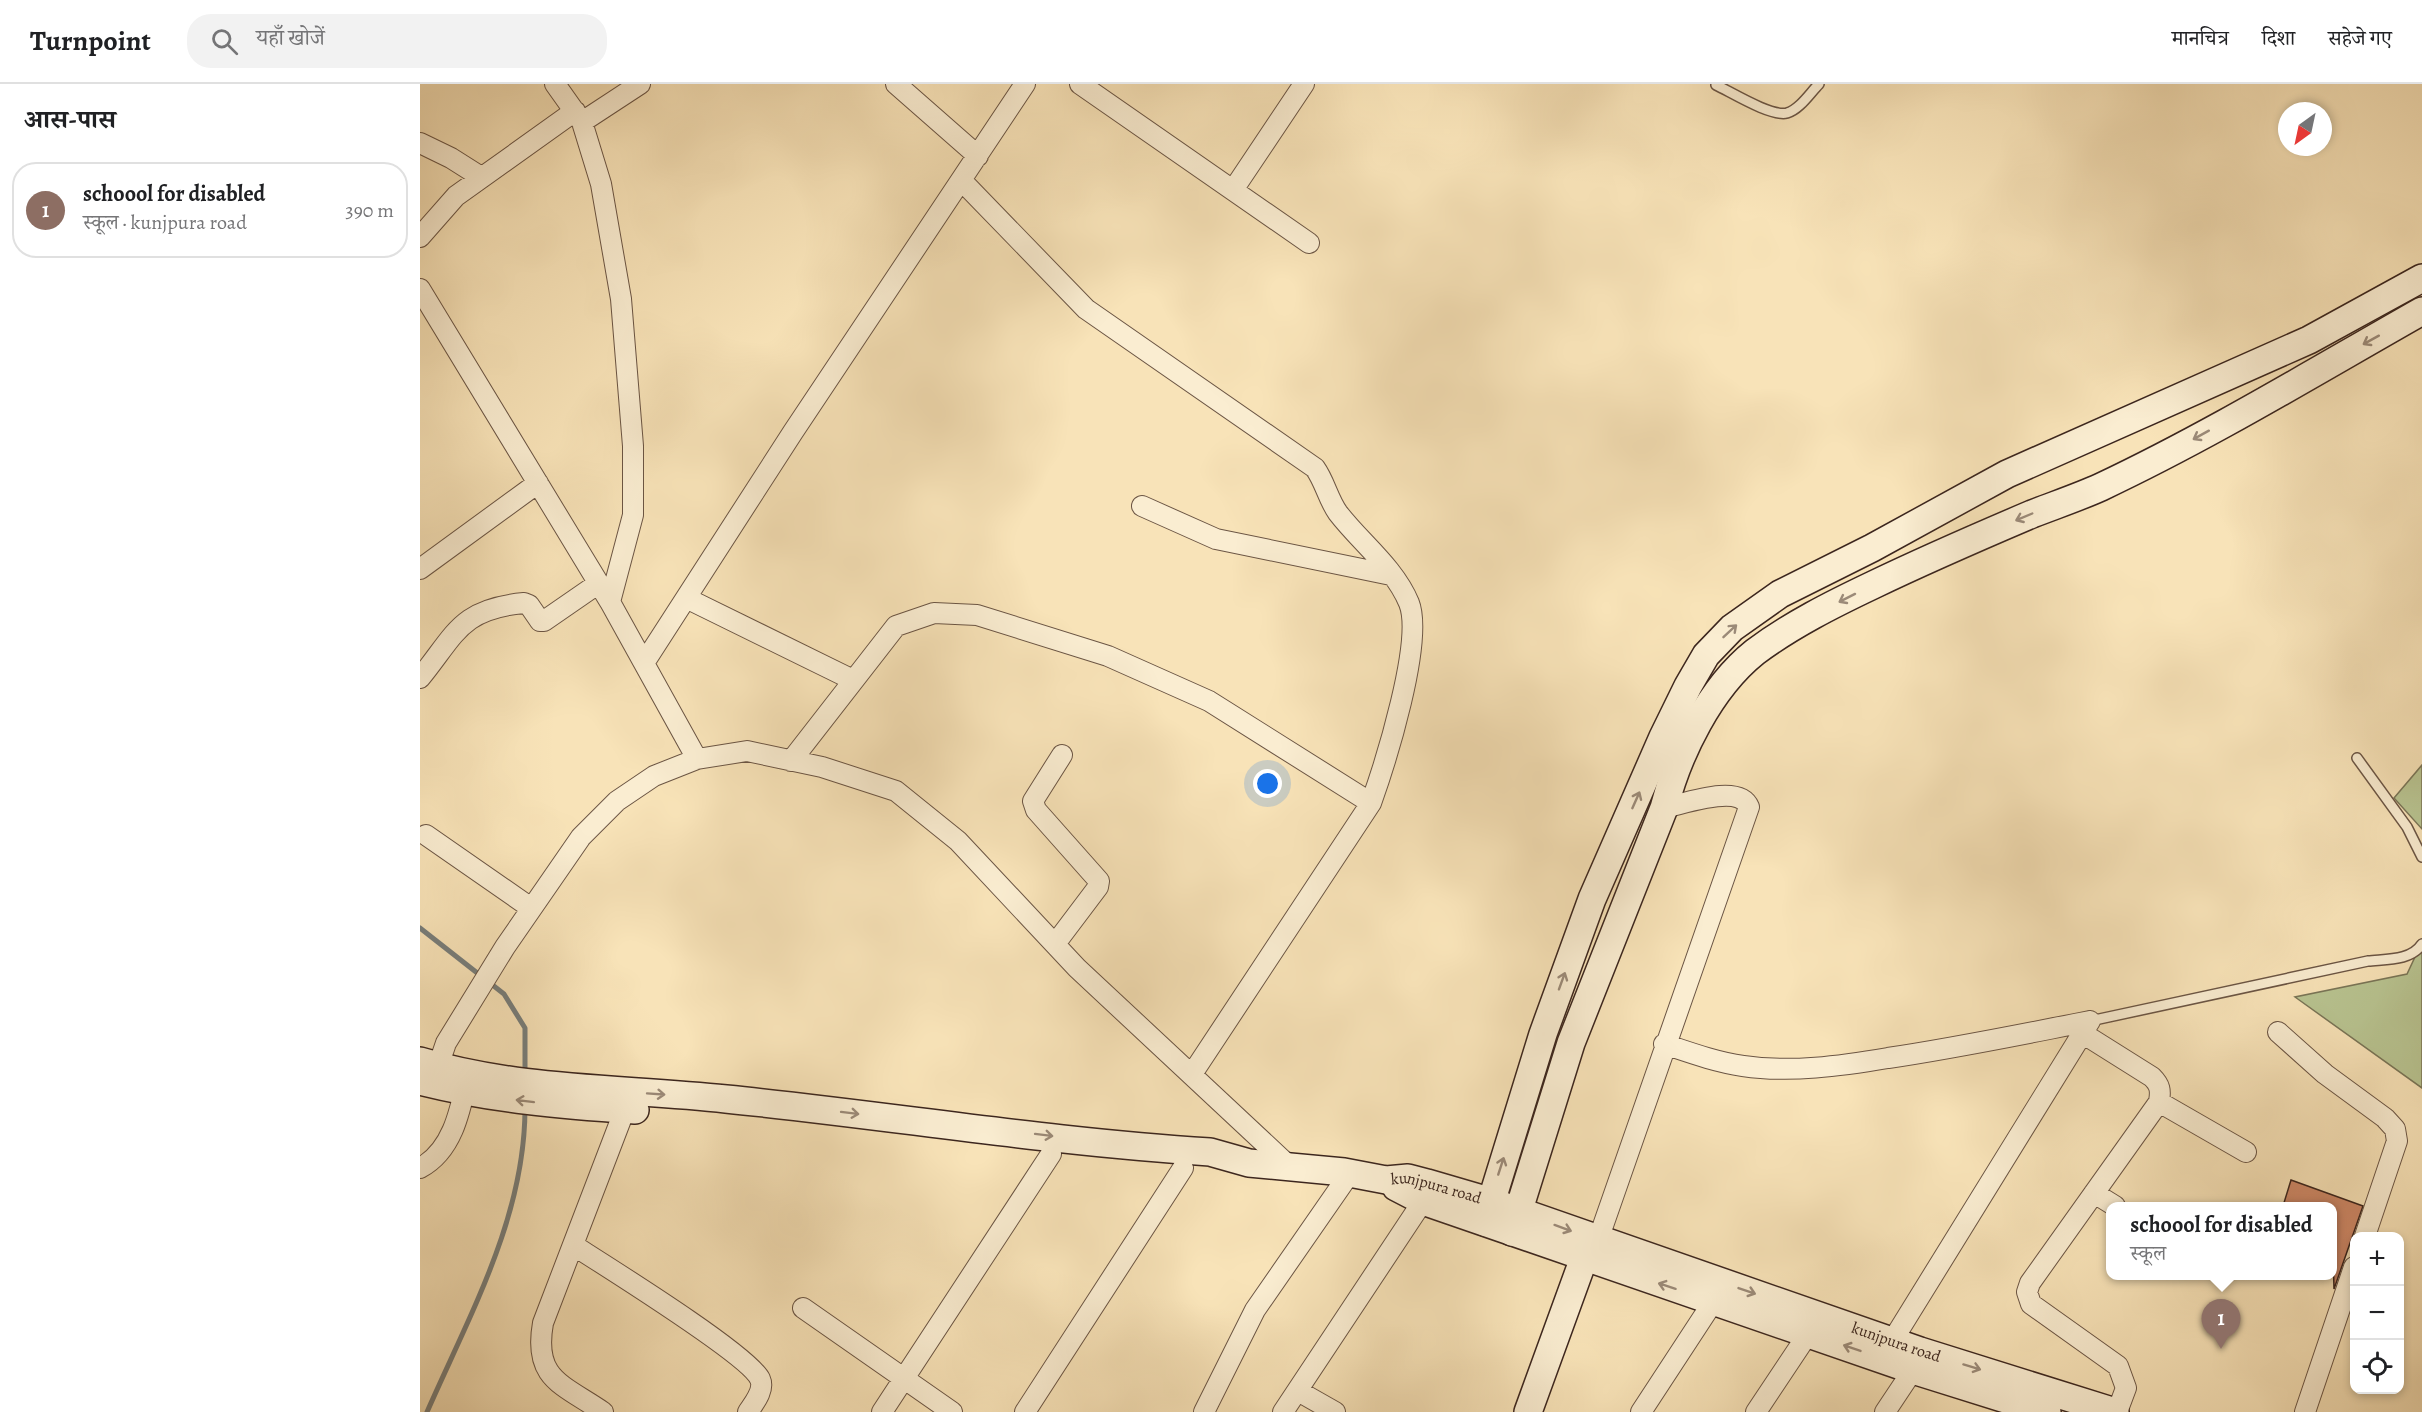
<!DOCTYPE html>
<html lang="hi">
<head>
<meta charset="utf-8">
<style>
	body { margin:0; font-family:Alegreya,"Noto Serif Devanagari",serif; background:#f2f2f2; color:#202124 }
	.controls { position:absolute; right:18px; bottom:18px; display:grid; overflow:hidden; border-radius:12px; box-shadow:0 3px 9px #0003 }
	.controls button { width:54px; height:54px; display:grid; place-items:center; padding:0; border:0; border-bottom:2px solid #e0e0e0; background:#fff; color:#202124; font:30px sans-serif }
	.compass { position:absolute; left:1858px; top:18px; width:54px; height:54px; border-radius:50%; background:#fff; box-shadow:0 3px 9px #0003; rotate:213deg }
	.you { position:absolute; left:848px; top:700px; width:21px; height:21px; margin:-15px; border:4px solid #fff; border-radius:50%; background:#1a73e8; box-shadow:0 0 0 9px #1a73e833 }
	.badge { display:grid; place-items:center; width:39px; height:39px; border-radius:50%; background:#8f2418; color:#fff; font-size:20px; font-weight:700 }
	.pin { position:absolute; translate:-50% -50px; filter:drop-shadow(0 2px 3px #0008) }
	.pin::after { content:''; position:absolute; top:32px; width:21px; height:18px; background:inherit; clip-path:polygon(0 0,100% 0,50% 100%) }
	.popup { position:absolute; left:1686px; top:1118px; width:231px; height:78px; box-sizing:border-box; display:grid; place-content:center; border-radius:12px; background:#fff; filter:drop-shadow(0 2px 4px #0005); font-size:20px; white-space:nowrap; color:#757577 }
	.popup b { font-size:22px; color:#202124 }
	.popup::after { content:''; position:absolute; left:50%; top:100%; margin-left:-12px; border:12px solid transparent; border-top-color:#fff }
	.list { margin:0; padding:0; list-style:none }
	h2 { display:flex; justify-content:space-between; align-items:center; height:78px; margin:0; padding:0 24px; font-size:26px }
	h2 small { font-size:20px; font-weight:400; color:#757577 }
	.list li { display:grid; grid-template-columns:39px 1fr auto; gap:18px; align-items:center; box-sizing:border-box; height:96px; margin:0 12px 12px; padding:0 12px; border:2px solid #e0e0e0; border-radius:24px }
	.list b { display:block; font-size:22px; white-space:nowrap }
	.list p { margin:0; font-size:20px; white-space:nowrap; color:#757577 }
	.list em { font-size:20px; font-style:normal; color:#757577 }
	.icon { flex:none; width:33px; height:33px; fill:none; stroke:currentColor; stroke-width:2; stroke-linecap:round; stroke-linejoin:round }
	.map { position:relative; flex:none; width:2002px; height:1328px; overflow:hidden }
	header { display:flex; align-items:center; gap:36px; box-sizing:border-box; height:84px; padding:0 30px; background:#fff; border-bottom:2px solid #e0e0e0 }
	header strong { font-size:28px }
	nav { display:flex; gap:33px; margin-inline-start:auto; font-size:21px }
	.search { width:420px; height:54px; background:#f2f2f2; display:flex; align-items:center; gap:15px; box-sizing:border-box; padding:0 21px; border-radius:24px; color:#757577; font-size:22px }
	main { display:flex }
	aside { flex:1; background:#fff }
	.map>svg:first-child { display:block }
	.green { fill:#b9c592; stroke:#7a7658; stroke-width:1.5 }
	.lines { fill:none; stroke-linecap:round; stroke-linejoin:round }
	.stream { stroke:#797f7c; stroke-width:5 }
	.building { fill:#cd8867; stroke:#3c261e; stroke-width:1.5 }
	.lane-casing { stroke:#6b5544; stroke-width:12 }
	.street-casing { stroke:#6b5544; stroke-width:22 }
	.secondary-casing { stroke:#3c261e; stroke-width:30 }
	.lane { stroke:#faedd1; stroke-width:9 }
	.street { stroke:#faedd1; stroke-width:20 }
	.secondary { stroke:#faedd1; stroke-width:27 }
	.oneway { stroke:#9b8a78 }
	.labels { text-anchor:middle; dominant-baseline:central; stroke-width:5; stroke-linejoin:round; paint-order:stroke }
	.street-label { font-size:16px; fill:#3c261e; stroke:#faedd1 }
</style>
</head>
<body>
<header>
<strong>Turnpoint</strong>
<div class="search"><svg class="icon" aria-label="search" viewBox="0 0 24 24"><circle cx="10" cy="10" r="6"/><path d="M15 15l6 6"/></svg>यहाँ खोजें</div>
<nav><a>मानचित्र</a><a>दिशा</a><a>सहेजे गए</a></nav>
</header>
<main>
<aside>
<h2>आस-पास<small></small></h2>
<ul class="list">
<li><span class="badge" style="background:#8d6e63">1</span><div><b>schoool for disabled</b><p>स्कूल · kunjpura road</p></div><em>390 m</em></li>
</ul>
</aside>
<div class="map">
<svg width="2002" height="1328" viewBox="0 0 2002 1328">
	<rect width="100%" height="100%" fill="#f8e3b8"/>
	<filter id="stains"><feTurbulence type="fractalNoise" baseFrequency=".00333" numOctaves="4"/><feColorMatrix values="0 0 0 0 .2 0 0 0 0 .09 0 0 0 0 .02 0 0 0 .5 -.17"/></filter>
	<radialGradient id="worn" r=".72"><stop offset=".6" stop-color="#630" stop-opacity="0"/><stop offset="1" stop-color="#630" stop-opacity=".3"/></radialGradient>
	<path class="green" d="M2002 681V745L1974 714Z
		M2002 858V1004L1875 913 1987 890Z"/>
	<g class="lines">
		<path class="stream" d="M0 844 84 910 105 944V991
			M7 1328C50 1230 105 1133 105 1024"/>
	</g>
	<path class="building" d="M1871 1096 1943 1122 1914 1205 1912 1122H1863Z"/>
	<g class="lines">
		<g class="lane-casing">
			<path id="lane" d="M1296 1C1311 8 1351 33 1367 29 1380 25 1390 9 1399 0
				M1937 674 1987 743 2002 773
				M1670 937 1948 877C1966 875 1991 877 2002 860"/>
		</g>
		<g class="street-casing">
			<path id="street" d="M135 0 162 38 181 100 201 215 213 362V431L190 518
				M476 0 558 72
				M660 0 889 159
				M162 38 220 0
				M0 59 31 74 61 93
				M542 97 666 225 895 384C905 398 908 415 918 429 941 459 974 483 989 519 1004 557 965 680 951 719L772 990
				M813 106 884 0
				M0 153 36 112 155 27
				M0 205 190 518 277 675
				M722 422 796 455 971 491
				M0 485 118 399
				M266 514 433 596
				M224 579 373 348 605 0
				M0 594C36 550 40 525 104 519L109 521 120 537H124L179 499
				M371 677 476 542 514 529 557 531 688 572 789 617 951 719
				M6 751 111 824
				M635 860 678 803 679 797 616 726 613 717 642 671
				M1858 948 1905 990 1965 1034 1975 1045 1977 1057 1945 1152
				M1662 949 1732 993C1740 1001 1741 1006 1739 1018
				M1244 960C1271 969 1296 978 1323 982 1370 989 1421 982 1468 974 1536 964 1603 950 1670 937
				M14 994 26 959 85 863 161 753 197 717 234 692 277 675 327 667 402 683 476 707 538 757 657 884 869 1082
				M0 1084C32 1067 40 1028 47 995
				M1674 1109 1695 1122
				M1178 1156 1329 723C1319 699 1264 720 1244 724
				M153 1161C184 1181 329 1271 340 1295 345 1306 334 1319 328 1328
				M383 1224 532 1328
				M1466 1267 1670 937
				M878 1307 915 1328
				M183 1328C142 1300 113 1295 123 1239L205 1025
				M462 1328 631 1070
				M605 1328 763 1084
				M784 1328 835 1226 930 1089
				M863 1328 1003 1117
				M1221 1328 1293 1218
				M1336 1328 1388 1250
				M1465 1328 1493 1286
				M1697 1328 1706 1304 1698 1282 1611 1220 1607 1208 1610 1199 1739 1018 1826 1068
				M1885 1328 1934 1183"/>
		</g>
		<g class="secondary-casing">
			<g id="secondary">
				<path id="s1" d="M0 977C99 1007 204 1004 306 1015 467 1031 628 1058 790 1068L829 1079 924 1088 966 1096 988 1094 1007 1099 1072 1118 1500 1267 1695 1328"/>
				<path d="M0 997C71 1015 142 1021 215 1026"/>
				<path d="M976 1103 1003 1117 1493 1286 1627 1328"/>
				<path d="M1065 1138 1123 950 1172 815 1243 653 1268 602 1286 571 1312 544 1360 510 1452 464 1587 390 1889 256 2002 194"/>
				<path d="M1092 1148 1151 959 1244 724C1258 669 1290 604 1335 568 1371 541 1413 520 1453 501 1505 476 1558 453 1612 430 1635 421 1659 413 1681 403 1791 351 1896 287 2002 227"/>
				<path d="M1108 1328 1164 1174"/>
			</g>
		</g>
		<use href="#lane" class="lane"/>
		<use href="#street" class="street"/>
		<use href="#secondary" class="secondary"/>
	</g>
	<defs><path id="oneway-shaft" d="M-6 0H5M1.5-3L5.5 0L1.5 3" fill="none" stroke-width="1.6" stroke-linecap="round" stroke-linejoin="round" transform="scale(1.5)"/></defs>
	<g class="oneway">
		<use href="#oneway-shaft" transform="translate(1951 256) rotate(151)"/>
		<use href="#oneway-shaft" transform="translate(1781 351) rotate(151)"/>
		<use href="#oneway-shaft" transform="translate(1604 433) rotate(157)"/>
		<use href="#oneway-shaft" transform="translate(1427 514) rotate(153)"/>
		<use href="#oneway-shaft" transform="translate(1310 547) rotate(-43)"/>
		<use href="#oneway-shaft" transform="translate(1216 716) rotate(-66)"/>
		<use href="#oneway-shaft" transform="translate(1142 897) rotate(-70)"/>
		<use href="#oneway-shaft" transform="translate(236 1010) rotate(4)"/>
		<use href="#oneway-shaft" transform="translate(105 1017) rotate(-173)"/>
		<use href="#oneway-shaft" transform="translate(430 1029) rotate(7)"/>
		<use href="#oneway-shaft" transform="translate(624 1051) rotate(7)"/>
		<use href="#oneway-shaft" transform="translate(1081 1082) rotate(-72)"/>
		<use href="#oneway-shaft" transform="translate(1143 1144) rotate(20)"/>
		<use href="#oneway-shaft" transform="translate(1247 1202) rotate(-162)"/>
		<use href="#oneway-shaft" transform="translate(1327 1207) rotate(19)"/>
		<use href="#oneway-shaft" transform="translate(1432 1264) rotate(-161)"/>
		<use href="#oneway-shaft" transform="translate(1552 1283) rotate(17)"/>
	</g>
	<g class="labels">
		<g class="street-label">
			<text stroke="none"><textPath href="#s1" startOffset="1026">kunjpura road</textPath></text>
			<text stroke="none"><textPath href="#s1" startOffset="1512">kunjpura road</textPath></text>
		</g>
	</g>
	<rect width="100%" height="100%" filter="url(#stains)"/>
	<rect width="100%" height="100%" fill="url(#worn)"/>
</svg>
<div class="controls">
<button>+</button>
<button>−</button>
<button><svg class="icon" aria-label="locate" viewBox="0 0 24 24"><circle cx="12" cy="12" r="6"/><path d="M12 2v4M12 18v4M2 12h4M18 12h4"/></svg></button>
</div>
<svg class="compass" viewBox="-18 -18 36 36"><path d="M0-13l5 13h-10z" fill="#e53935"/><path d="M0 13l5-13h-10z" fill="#757577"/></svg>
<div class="you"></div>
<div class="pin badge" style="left:1801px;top:1265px;background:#8d6e63">1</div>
<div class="popup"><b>schoool for disabled</b>स्कूल</div>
</div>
</main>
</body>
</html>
